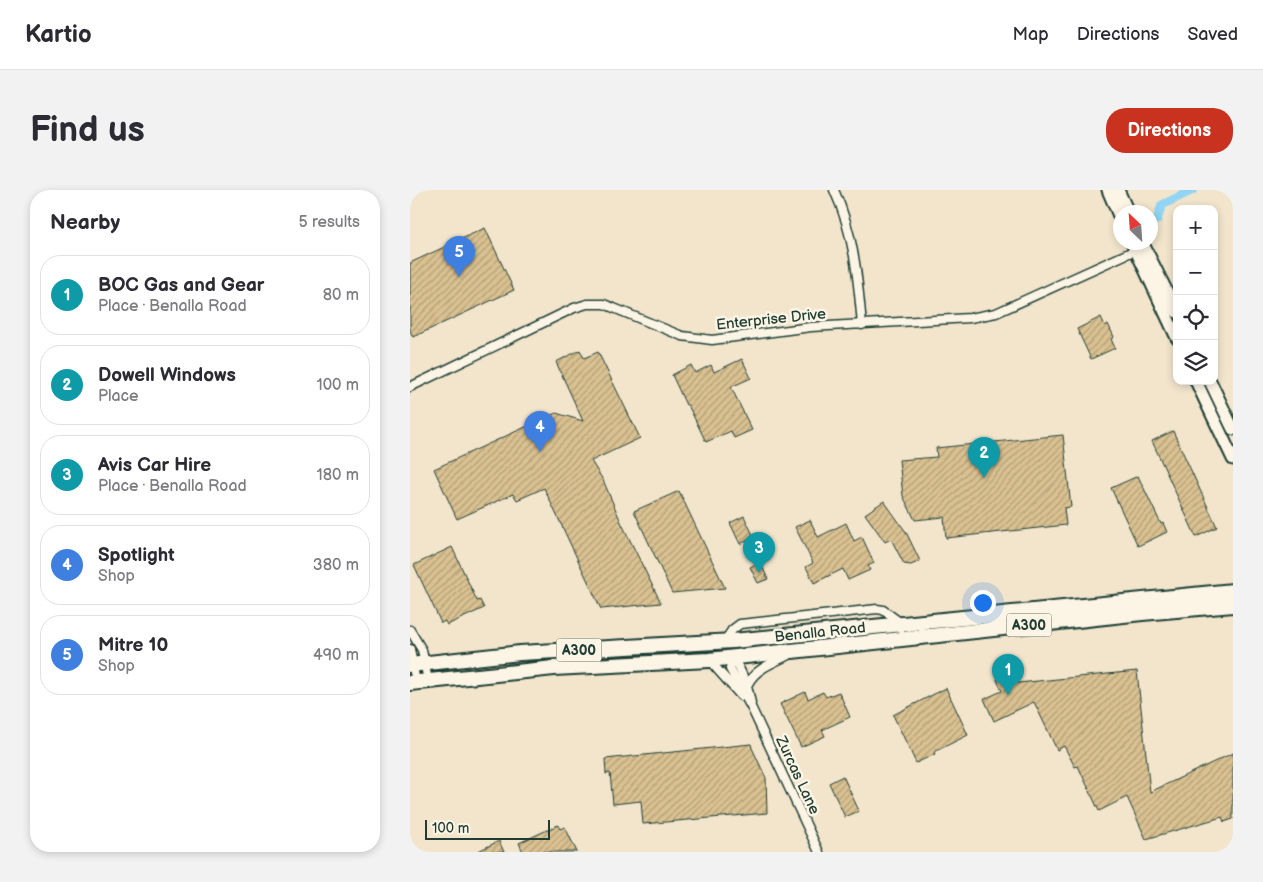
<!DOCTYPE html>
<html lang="en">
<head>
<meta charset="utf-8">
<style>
	:root { --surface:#fff; --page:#f2f2f3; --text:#2b2b33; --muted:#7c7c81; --line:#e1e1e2; --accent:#c8321e }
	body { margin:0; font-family:"Balsamiq Sans",sans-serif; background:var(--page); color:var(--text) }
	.controls { position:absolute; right:15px; top:15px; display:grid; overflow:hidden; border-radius:10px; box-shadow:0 2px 8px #0003 }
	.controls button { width:45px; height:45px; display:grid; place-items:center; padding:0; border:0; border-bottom:1px solid var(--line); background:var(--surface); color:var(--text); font:25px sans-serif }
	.compass { position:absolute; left:703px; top:15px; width:45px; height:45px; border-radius:50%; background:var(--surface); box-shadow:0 2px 8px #0003; rotate:335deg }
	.scale { position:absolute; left:15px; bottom:12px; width:125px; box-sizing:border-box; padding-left:5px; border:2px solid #1f3d34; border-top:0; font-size:14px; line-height:18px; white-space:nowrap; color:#1f3d34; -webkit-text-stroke:4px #fcf5e5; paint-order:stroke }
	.you { position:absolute; left:572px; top:412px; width:18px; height:18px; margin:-12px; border:4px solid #fff; border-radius:50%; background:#1a73e8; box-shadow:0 0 0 8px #1a73e833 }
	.badge { display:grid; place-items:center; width:32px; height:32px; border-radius:50%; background:var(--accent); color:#fff; font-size:16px; font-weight:700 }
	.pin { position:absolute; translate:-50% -41px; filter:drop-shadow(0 1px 2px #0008) }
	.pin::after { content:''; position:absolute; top:26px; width:18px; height:15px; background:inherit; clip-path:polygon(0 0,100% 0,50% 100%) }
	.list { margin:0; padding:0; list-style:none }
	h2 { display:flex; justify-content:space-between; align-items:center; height:65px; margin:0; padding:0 20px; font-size:21px }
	h2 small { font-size:16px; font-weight:400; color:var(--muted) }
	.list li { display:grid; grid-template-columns:32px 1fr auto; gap:15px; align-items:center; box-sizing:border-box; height:80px; margin:0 10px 10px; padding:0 10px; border:1px solid var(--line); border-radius:20px }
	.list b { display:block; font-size:19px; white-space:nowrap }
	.list p { margin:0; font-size:16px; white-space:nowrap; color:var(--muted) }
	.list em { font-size:16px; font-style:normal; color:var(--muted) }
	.icon { flex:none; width:28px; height:28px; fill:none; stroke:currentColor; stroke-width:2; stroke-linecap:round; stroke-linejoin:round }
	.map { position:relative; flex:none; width:823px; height:662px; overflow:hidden; border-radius:20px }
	header { display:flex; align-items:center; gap:30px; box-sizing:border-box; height:70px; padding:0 25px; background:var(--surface); border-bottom:1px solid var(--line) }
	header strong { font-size:24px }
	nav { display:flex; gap:28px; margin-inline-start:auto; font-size:18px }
	.intro { display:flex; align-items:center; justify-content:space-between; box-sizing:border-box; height:120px; padding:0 30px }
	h1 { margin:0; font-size:35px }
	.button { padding:12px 22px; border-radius:20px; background:var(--accent); color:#fff; font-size:18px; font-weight:700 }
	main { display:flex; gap:30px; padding:0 30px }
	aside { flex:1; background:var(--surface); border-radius:20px; box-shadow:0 2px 8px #0003 }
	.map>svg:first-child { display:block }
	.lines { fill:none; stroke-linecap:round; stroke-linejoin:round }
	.canal { stroke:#91d4f3; stroke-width:9 }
	.building { fill:url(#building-hatch); stroke:#1f3d34 }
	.minor-casing { stroke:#1f3d34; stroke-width:11 }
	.secondary-casing { stroke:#1f3d34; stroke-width:15 }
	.trunk-casing { stroke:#1f3d34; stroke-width:18 }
	.minor { stroke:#fcf5e5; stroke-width:8 }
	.secondary { stroke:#fcf5e5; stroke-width:11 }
	.trunk { stroke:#fcf5e5; stroke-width:14 }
	.labels { text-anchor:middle; stroke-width:5; stroke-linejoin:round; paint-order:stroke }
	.shield { fill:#fcf5e5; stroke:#617469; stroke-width:1 }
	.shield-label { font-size:14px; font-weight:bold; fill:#1f3d34 }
	.street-label { font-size:15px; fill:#1f3d34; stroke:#fcf5e5 }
</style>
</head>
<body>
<header>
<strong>Kartio</strong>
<nav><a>Map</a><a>Directions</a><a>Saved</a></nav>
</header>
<div class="intro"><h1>Find us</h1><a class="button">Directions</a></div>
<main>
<aside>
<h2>Nearby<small>5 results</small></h2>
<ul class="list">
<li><span class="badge" style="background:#0f9aa8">1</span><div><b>BOC Gas and Gear</b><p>Place · Benalla Road</p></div><em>80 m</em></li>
<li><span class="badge" style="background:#0f9aa8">2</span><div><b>Dowell Windows</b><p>Place</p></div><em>100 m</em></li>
<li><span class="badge" style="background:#0f9aa8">3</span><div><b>Avis Car Hire</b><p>Place · Benalla Road</p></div><em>180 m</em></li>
<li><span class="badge" style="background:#3f7fe0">4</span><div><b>Spotlight</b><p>Shop</p></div><em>380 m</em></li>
<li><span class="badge" style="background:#3f7fe0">5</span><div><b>Mitre 10</b><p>Shop</p></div><em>490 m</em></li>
</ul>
</aside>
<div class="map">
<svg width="823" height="662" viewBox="0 0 823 662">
	<defs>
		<pattern id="building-hatch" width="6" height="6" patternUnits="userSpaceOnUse" patternTransform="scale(1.25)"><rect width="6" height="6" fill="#dac191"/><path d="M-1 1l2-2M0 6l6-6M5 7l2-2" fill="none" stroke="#b09e77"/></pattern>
	</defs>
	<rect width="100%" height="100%" fill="#f2e5cc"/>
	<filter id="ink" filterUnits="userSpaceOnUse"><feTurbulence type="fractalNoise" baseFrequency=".02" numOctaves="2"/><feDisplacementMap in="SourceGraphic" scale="10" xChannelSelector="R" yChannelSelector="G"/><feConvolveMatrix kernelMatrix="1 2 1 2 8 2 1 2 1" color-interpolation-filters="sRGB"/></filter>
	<g filter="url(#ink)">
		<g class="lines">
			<path class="canal" d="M747,30L752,15L783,0"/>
		</g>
		<path class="building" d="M75,38L104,100L3,147L0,141V73Z
			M691,127L695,136L698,134L704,147L701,149L705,158L681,169L667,139Z
			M170,160L174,168L188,162L230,248L181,271L193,290L211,332L251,413L191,419L134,298L107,310L103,304L47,329L24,279L146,223L173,231L146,172Z
			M332,169L341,188L321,197L342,240L324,248L321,241L296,252L278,215H276L262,185L281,175L285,183L301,175L304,182Z
			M763,241L807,337L786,347L742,251Z
			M653,245L661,317L654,318L656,335L536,348L534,327L505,330L493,306L489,270L527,267L526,258Z
			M728,286L751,334L753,333L757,342L728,356L701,298Z
			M269,301L315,398L262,403L224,321Z
			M474,311L496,342L510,371L501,375L494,374L481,349L475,352L455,324Z
			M334,326L344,347L330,354L320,333Z
			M400,330L408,347L436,333L444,351L452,347L464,373L458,376L460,380L438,390L433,379L404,393L396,377L403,373L385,337Z
			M42,357L67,411L70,410L74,418L37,435L35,431L31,433L4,375Z
			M350,372L358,389L348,393L340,377Z
			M602,479L608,493L727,481L740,602L823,563V629L814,632L812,627L736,649L717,607L689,621L668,576L665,577L654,556L647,560L624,512L584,531L574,509L592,501L587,490L589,485Z
			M536,498L558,545L524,562L525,564L506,573L483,525Z
			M395,502L398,509L413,502L416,507L429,502L440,527L412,540L415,546L391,557L370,514Z
			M341,554L342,558L356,588L357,623L233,634L231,611L203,614L200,583L196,584L195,569Z
			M433,586L449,621L435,627L419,593Z
			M148,635L150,639L155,637L167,662H113L109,653Z
			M89,651L94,662H66Z"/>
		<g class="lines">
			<defs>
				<path id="minor" d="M424,0C444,43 448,89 452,135
					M0,197L164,118L177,114H194L272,146L302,150L401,137L560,128L586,123L730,58
					M0,440L12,460L18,491
					M314,452L322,440L330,434L467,419L473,420L491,433
					M0,459L6,493
					M322,467L320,479L342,519L409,662
					M322,467C333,482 338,495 341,513
					M299,470L331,506
					M338,494C345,479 364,472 379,465"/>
				<path id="secondary" d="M698,0L710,28
					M708,0L718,22
					M722,52L767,148
					M732,52L767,122
					M786,191L823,269
					M800,191L823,239"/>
				<path id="trunk" d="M0,475L110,463L323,451L823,401
					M0,493L144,478L299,470L732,423L823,415"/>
			</defs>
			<use href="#minor" class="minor-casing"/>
			<use href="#secondary" class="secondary-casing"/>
			<use href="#trunk" class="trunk-casing"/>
			<use href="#minor" class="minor"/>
			<use href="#secondary" class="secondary"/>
			<use href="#trunk" class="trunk"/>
		</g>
	</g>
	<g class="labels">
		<g class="shield">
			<rect x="596.5" y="423.5" width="45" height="23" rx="4"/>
			<rect x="146.5" y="448.5" width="45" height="23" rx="4"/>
		</g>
		<g class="shield-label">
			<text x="619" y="440">A300</text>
			<text x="169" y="465">A300</text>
		</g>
		<g class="street-label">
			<text transform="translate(361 129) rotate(-6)" y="5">Enterprise Drive</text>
			<text transform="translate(410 442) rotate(-6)" y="5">Benalla Road</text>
			<text transform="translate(388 585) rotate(65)" y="5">Zurcas Lane</text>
		</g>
	</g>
</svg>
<div class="controls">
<button>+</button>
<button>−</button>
<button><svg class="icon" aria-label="locate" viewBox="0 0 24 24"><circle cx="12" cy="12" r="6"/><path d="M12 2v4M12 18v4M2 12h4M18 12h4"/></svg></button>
<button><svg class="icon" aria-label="layers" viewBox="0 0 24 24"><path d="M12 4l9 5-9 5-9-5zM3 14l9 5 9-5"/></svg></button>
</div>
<svg class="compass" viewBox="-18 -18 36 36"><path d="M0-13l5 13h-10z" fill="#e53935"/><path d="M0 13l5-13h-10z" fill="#7c7c81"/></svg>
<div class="scale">100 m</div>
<div class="you"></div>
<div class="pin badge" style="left:598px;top:505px;background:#0f9aa8">1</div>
<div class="pin badge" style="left:574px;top:288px;background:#0f9aa8">2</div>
<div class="pin badge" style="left:349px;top:383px;background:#0f9aa8">3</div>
<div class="pin badge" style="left:130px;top:262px;background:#3f7fe0">4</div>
<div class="pin badge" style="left:49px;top:87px;background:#3f7fe0">5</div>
</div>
</main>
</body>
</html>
